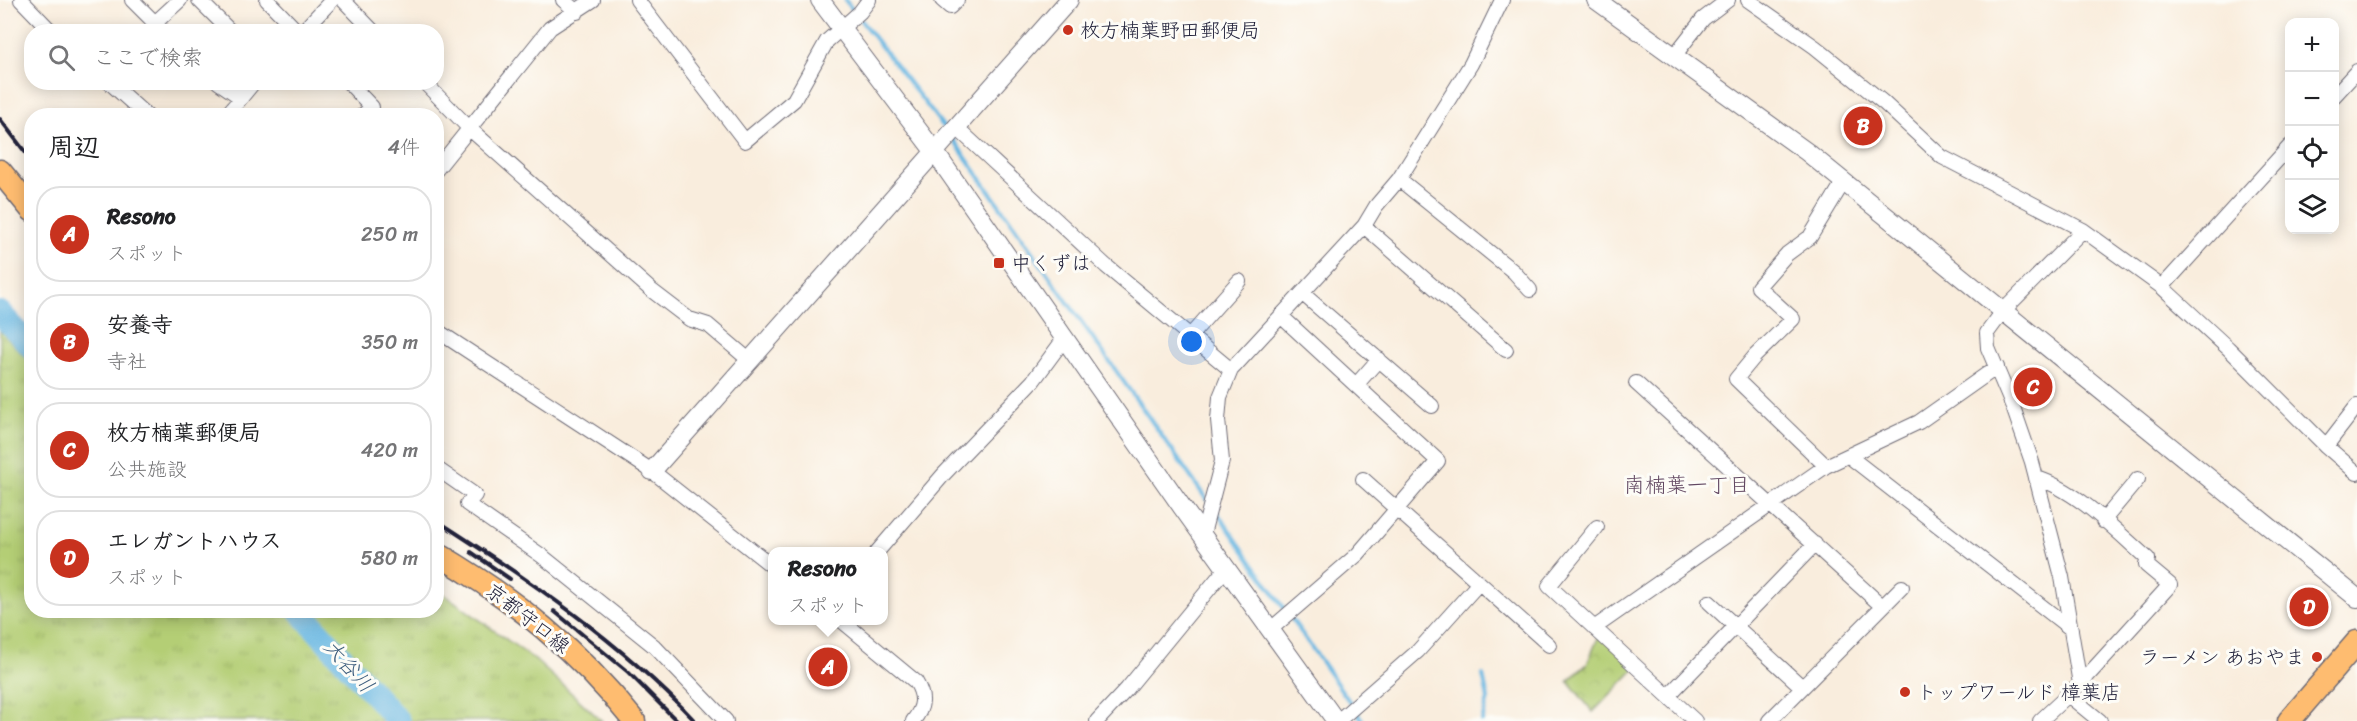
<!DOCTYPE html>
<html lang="ja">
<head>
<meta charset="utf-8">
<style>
	:root { --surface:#fff; --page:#f2f2f2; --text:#202124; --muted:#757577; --line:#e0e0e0; --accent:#c8321e }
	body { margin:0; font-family:Sriracha,"Klee One",sans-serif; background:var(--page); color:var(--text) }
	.controls { position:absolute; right:18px; top:18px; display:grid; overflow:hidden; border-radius:12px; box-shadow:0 3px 15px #0003 }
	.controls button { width:54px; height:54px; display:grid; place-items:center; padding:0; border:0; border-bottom:2px solid var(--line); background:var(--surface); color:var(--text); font:30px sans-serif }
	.you { position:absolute; left:1192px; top:342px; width:21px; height:21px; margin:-15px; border:4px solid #fff; border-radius:50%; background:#1a73e8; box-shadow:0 0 0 9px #1a73e833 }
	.badge { display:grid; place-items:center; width:39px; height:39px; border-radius:50%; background:var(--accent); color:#fff; font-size:20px; font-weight:700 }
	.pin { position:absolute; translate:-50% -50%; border:3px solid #fff; box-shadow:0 2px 6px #0006 }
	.popup { position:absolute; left:768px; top:547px; width:120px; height:78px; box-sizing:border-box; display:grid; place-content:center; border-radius:12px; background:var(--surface); filter:drop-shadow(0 2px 4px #0005); font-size:20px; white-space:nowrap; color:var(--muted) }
	.popup b { font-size:22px; color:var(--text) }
	.popup::after { content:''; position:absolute; left:50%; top:100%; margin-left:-12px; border:12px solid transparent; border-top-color:var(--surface) }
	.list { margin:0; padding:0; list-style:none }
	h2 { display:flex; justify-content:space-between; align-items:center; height:78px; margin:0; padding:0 24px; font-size:26px }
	h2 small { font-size:20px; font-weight:400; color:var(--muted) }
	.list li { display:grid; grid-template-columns:39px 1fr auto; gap:18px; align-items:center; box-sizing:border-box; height:96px; margin:0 12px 12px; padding:0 12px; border:2px solid var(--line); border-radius:24px }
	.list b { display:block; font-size:22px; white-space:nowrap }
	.list p { margin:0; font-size:20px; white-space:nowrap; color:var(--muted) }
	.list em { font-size:20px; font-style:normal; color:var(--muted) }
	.icon { flex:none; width:33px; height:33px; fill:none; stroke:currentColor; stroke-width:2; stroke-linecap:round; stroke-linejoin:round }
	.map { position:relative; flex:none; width:2357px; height:721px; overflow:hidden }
	.search { position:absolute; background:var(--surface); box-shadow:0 3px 15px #0003; left:24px; top:24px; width:420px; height:66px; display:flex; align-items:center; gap:15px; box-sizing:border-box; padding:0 21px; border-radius:24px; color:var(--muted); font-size:22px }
	.panel { position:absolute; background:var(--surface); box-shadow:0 3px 15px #0003; left:24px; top:108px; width:420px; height:510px; border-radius:24px }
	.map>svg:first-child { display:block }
	.grass { fill:url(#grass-tufts); stroke:#6b7858; stroke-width:1.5 }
	.park { fill:url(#park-crowns); stroke:#6b7858; stroke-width:1.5 }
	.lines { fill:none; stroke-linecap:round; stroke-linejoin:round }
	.stream { stroke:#66b6e1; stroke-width:4 }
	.river { stroke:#66b6e1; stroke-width:24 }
	.minor-casing { stroke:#6d6974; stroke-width:16 }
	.tertiary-casing { stroke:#6d6974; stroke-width:20 }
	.primary-casing { stroke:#6d6974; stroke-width:25 }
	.minor { stroke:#fff; stroke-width:14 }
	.tertiary { stroke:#fff; stroke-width:18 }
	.primary { stroke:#febc70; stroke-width:22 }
	.rail { stroke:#22223b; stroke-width:4 }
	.poi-dot { fill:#c8321e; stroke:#fdfcf7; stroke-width:2 }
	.labels { text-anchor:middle; stroke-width:6; stroke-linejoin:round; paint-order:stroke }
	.poi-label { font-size:20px; fill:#22223b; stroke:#fdfcf7; text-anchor:start }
	.street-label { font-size:20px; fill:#22223b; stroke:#fdfcf7 }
	.neighbourhood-label { font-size:21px; fill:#624862; stroke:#fdfcf7 }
	.water-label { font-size:21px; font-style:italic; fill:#3d5d7d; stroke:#fdfcf7 }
</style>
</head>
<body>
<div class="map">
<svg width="2357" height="721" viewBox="0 0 2357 721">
	<defs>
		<pattern id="grass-tufts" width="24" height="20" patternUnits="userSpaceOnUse" patternTransform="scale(1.5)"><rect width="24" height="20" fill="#b4ce74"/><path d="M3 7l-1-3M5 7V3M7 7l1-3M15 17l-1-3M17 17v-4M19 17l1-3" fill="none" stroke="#9ab165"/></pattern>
		<pattern id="park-crowns" width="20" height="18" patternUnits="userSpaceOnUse" patternTransform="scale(1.5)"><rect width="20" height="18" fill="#b4ce74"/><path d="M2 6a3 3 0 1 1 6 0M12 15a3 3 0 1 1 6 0" fill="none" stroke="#9ab165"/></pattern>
	</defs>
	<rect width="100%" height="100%" fill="#fdfcf7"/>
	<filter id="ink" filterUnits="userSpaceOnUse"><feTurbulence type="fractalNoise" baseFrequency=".0167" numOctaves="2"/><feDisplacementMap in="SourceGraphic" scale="12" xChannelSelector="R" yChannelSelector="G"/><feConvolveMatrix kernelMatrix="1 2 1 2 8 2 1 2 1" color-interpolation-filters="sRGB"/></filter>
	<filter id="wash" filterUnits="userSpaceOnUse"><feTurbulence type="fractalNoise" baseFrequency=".008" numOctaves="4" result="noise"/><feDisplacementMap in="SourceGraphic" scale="24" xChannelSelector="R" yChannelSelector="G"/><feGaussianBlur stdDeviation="1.35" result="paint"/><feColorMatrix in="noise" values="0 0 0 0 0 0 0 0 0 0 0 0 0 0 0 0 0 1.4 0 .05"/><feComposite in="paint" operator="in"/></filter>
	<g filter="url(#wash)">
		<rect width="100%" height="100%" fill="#f9eddd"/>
		<path class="grass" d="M0,330L31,363L32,610H436L437,589L535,660L602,721H0Z"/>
		<path class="park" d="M1600,633L1637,667L1593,712L1568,681L1587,664Z"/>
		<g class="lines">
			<path class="stream" d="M845,0L946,130
				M952,138L1207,500
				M1214,508L1363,721
				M1482,721L1488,699L1483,675"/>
			<path class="river" d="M0,313L32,347
				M299,610L398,721"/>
		</g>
	</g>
	<g filter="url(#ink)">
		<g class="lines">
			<defs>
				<path id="minor" d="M21,0L52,32
					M132,0L164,32
					M199,0L231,32
					M267,0L298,32
					M343,0L374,32
					M563,0L577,12
					M637,0L745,141L794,100L827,41L860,12L869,0
					M942,0L950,7L957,0
					M1748,0L1815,47L1884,103L1942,157L2083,230L2162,287L2228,348L2326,446L2357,473
					M155,23L180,0
					M302,32L332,0
					M1674,56L1703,19L1728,0
					M109,82L147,116
					M218,82L240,97
					M348,82L372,107L362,116
					M424,82L470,129L651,290L689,319L708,325L749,360
					M2334,96L2357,71
					M226,116L254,82
					M956,127L1106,266L1231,370
					M436,170L550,28L593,0
					M1399,179L1514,272L1530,290
					M1364,226L1506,350
					M2162,287L2290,146
					M1303,294L1432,406
					M436,330L652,471L772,566
					M1190,336L1239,281
					M1636,383L1882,606
					M1356,385L1379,359
					M2326,446L2357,406
					M1850,457L2071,629
					M1826,466L1736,379L1755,356L1793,319L1758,287L1787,254L1810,237L1844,181
					M436,468L475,495L467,504L542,556L654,646L726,721
					M2036,478C2076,489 2116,531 2148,559L2146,565L2170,585L2080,684
					M1363,479L1549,645
					M2103,521L2138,479
					M1597,527L1549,586L1695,721
					M1203,534L1222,461L1218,420L1220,397L1231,370L1364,226L1376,206L1399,179L1471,64L1502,0
					M877,552L944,474L1033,381L1064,339
					M1709,602L1802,687
					M841,620L916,682C925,697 924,707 913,721
					M1594,628L1826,466L1919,422L1997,367
					M1271,629L1358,554L1438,461L1282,317
					M2067,694L2100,721
					M1668,696L1815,544
					M1097,721L1127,689L1227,567
					M1338,721L1418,651L1479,583
					M1769,721L1902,587
					M2040,721L2080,684L2062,577L2032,462L2013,407L1988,348L1987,333L2004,310L2083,230"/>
				<path id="tertiary" d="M820,0L934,151L1182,507L1336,721
					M1596,0L1807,152L2357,598
					M652,471L1069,0"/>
				<path id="primary" d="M0,171L32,210
					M436,553C514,599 578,650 634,721
					M2289,721L2357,642"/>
			</defs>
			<use href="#minor" class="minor-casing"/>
			<use href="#tertiary" class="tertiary-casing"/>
			<use href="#primary" class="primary-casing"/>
			<use href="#minor" class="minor"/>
			<use href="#tertiary" class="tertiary"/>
			<use href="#primary" class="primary"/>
			<path class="rail" d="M0,119L32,161
				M436,520C528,579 620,641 695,721
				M471,552L510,579
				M554,611L628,672L677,721"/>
		</g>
	</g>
	<g class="poi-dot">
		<circle cx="1068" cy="30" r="6"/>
		<rect x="993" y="257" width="12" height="12" rx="3"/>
		<circle cx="2317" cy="657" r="6"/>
		<circle cx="1905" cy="692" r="6"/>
	</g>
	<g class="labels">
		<g class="poi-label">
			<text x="1080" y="37">枚方楠葉野田郵便局</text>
			<text x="1011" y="270">中くずは</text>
			<text x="2305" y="664" text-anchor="end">ラーメン あおやま</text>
			<text x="1917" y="699">トップワールド 樟葉店</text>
		</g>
		<g class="street-label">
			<text transform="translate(528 618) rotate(38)" y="7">京都守口線</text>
		</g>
		<g class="neighbourhood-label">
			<text x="1687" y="492">南楠葉一丁目</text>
		</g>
		<g class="water-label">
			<text transform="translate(349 666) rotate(48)" y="7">大谷川</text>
		</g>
	</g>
</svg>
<div class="controls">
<button>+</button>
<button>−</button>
<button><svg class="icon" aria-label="locate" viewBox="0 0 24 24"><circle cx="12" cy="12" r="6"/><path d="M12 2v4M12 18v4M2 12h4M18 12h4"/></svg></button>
<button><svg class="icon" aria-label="layers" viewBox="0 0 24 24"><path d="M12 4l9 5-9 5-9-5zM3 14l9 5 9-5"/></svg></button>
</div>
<div class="you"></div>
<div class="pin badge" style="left:828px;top:667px">A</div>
<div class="popup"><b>Resono</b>スポット</div>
<div class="pin badge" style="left:1863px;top:126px">B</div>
<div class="pin badge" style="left:2033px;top:387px">C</div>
<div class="pin badge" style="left:2309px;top:607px">D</div>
<div class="search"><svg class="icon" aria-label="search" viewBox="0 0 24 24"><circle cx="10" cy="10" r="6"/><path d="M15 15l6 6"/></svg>ここで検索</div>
<section class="panel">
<h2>周辺<small>4件</small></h2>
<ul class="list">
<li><span class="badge">A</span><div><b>Resono</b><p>スポット</p></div><em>250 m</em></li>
<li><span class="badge">B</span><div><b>安養寺</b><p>寺社</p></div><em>350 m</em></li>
<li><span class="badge">C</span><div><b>枚方楠葉郵便局</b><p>公共施設</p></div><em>420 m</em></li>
<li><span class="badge">D</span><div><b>エレガントハウス</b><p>スポット</p></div><em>580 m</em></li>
</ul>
</section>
</div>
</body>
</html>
